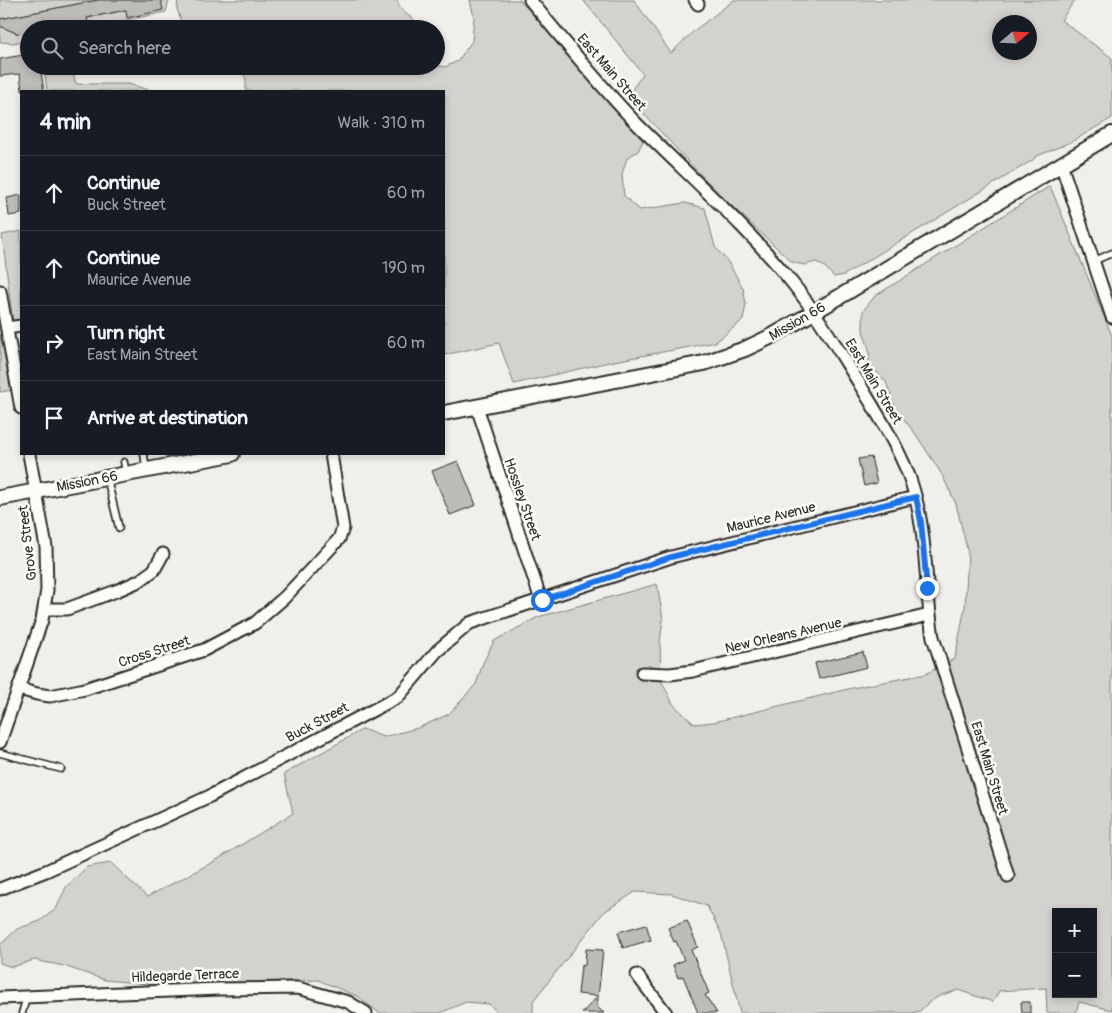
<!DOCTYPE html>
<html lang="en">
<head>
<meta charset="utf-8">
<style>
	:root { --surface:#171b24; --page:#242831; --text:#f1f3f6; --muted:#9ea1a6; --line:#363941 }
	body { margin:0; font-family:Pangolin,sans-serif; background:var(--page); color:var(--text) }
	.controls { position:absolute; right:15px; bottom:15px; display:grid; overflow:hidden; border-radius:0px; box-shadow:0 2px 8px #0003 }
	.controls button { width:45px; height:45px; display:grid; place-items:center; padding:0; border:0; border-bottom:1px solid var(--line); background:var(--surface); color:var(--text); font:25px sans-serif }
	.compass { position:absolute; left:992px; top:15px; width:45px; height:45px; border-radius:50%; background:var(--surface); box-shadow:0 2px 8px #0003; rotate:71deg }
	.stop { position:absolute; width:15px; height:15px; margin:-11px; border:4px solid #1a73e8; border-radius:50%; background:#fff }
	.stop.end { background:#1a73e8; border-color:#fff; box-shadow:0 1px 5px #0008 }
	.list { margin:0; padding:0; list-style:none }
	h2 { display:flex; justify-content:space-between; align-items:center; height:65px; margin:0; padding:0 20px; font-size:21px }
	h2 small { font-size:16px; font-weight:400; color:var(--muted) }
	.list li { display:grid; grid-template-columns:32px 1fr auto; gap:15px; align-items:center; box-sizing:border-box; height:75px; padding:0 20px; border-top:1px solid var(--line) }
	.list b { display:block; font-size:19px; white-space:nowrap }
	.list p { margin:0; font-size:16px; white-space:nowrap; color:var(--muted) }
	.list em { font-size:16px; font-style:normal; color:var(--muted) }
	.icon { flex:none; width:28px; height:28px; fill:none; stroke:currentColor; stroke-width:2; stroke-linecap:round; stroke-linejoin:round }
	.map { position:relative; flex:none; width:1112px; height:1013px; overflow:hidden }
	.search { position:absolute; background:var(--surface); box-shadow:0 2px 8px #0003; left:20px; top:20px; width:425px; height:55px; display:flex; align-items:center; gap:12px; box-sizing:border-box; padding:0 18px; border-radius:28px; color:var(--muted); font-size:19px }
	.panel { position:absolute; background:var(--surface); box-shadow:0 2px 8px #0003; left:20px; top:90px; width:425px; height:365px; border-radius:0px }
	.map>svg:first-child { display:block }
	.green { fill:#d3d2cf; stroke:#7f7e7d; fill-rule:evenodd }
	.building { fill:#bdbcb8; stroke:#2b2b2b }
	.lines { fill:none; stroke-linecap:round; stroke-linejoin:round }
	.service-casing { stroke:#2b2b2b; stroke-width:9 }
	.minor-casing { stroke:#2b2b2b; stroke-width:15 }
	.tertiary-casing { stroke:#2b2b2b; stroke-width:18 }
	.service { stroke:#fdfcf7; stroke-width:5.5 }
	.minor { stroke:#fdfcf7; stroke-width:11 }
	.tertiary { stroke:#fdfcf7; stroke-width:14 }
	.route { stroke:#1a73e8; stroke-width:6 }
	.labels { text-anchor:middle; stroke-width:5; stroke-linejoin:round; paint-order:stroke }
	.street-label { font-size:14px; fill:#2b2b2b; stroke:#fdfcf7 }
</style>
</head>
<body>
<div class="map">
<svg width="1112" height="1013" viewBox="0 0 1112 1013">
	<rect width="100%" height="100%" fill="#f0efeb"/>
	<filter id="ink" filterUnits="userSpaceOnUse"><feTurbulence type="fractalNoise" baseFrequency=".02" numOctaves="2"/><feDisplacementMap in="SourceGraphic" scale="10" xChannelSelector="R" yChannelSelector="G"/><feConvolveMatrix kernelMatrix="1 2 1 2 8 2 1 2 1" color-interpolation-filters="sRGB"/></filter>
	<g filter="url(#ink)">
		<path class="green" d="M0,0H98L0,19Z
			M119,0H169L166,12L83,29H32L74,21L75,24L88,22L87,18L117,12L116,3Z
			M178,0H397C399,14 416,17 421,29H186L183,27L177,9Z
			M470,0H520L643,141L638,151L627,158L622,174L624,196L640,210L685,203L705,208L715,247L728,262L743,288L746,304L743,320L716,342L609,362L514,384L499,343L444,355V91H246V79L239,66L436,65L445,67L458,61L472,41L474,17Z
			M583,0H634L671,53L695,30L734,0H1075L1061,20L1112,58V118L1073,141L1035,157L1033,160L844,275L834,277L825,267L816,262L804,265L792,262L719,194L627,96L643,74ZM1000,22H1030V52H1000Z
			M0,26L16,33H29V40L13,43L0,42Z
			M44,66H71L76,84H129L145,89L159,91H47Z
			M1050,186L1112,336V1010L1079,1002L1076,1013H1047L1046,988L999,991L993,1002L958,990L939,996L927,1004L920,1011L911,1013H740L721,933L707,906L672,894L635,892L604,912L533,1001V1013H498L489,1004L466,1002L440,1013H379L359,997L318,980L158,985L105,980L64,966L34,960L12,967L0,963V945L17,929L40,921L56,909L66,887L87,867L111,863L147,897L215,861L293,813L284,774L363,729L383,737L418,728L449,714L476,684L483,663L494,641L538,617L657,584L663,619L660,642L661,680L673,704L694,724L714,722L852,688L926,674L955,658L965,607L968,553L956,504L941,473L915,433L896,410L886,382L869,363V349L863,331V311L875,296ZM1056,912H1093V994H1056Z
			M21,231V320L13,322L2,235Z
			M0,319L14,390L0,392Z"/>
		<path class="building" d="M98,0H161L163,10L127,18L126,10L87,18L88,22L74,24V21L29,29V33L25,34L16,33L0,26V19Z
			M29,54V66H40L44,91H22L20,74L0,76V59Z
			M21,195V214L9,216L7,198Z
			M871,457L877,483L864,486L858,459Z
			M458,461L476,505L450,515L432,471Z
			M863,652L867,667L819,679L815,663Z
			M687,921L698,947L691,950L709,993L705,995L717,1013H698L683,976L678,978L673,965L684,960L676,941L674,942L668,928Z
			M646,924L651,940L623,948L618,932Z
			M586,949L603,950L597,1007L604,1013H582L598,996L578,994L581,966L585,965Z
			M1021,1002H1030V1013H1022Z"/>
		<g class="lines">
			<defs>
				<path id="service" d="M1094,261L1112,253
					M144,454L146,469
					M124,462L126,474
					M107,478L119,528
					M0,753L61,769
					M22,1013L27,996"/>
				<path id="minor" d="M530,0C565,42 599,85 637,124C691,178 750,229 797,289C820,318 839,351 859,383C877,413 896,443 909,476C928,528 924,583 933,637L1008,876
					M695,0L698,4
					M1061,164L1112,317
					M0,291L21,408
					M7,328L21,326
					M477,407L541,600
					M45,609H67L116,591L139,581L154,570L163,554
					M642,673L670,674L693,671L929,615
					M19,689L37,694L50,696L85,689L204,650L255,623L285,597L339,539L343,528L331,454
					M0,742L42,620L47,590L46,547L29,454
					M0,889L46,871L210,796L398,697L437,651L470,623L671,557L915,497
					M637,975L666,1013
					M0,998L219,989L298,988L348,1002L366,1013"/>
				<path id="tertiary" d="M444,413L704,363L745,349L772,336L814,312L1112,134
					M0,498L232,454"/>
			</defs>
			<use href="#service" class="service-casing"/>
			<use href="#minor" class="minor-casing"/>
			<use href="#tertiary" class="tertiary-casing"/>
			<use href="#service" class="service"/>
			<use href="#minor" class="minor"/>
			<use href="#tertiary" class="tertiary"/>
		</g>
	</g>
	<g class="lines" filter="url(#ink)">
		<path class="route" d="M542,600L671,557L916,497L921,522L927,588"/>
	</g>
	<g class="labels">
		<g class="street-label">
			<text transform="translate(612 72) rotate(49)" y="5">East Main Street</text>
			<text transform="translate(797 321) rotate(-30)" y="5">Mission 66</text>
			<text transform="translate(874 381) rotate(59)" y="5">East Main Street</text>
			<text transform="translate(87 481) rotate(-11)" y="5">Mission 66</text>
			<text transform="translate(523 499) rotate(71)" y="5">Hossley Street</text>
			<text transform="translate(771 517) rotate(-14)" y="5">Maurice Avenue</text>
			<text transform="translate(27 543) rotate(-97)" y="5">Grove Street</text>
			<text transform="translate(783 635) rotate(-13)" y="5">New Orleans Avenue</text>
			<text transform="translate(154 651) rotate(-18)" y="5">Cross Street</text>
			<text transform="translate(317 722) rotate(-28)" y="5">Buck Street</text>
			<text transform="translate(990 768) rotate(73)" y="5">East Main Street</text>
			<text transform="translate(185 975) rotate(-2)" y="5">Hildegarde Terrace</text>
		</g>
	</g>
</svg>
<div class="controls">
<button>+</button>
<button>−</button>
</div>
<svg class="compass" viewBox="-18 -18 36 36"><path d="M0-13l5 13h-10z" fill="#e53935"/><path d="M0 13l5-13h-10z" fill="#9ea1a6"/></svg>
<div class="stop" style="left:542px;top:600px"></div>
<div class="stop end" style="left:927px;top:588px"></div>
<div class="search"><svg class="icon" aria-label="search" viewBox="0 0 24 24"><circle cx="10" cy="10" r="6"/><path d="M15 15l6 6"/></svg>Search here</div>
<section class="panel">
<h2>4 min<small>Walk · 310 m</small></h2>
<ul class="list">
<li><svg class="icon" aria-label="ahead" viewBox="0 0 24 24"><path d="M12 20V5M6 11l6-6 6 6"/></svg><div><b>Continue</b><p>Buck Street</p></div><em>60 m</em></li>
<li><svg class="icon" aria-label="ahead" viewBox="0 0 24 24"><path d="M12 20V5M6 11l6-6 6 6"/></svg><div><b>Continue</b><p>Maurice Avenue</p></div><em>190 m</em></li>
<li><svg class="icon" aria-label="right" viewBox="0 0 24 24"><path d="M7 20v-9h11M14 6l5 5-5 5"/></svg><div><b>Turn right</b><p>East Main Street</p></div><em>60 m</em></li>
<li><svg class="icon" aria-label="arrive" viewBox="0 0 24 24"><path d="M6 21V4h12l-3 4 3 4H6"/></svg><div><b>Arrive at destination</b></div></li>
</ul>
</section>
</div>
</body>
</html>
